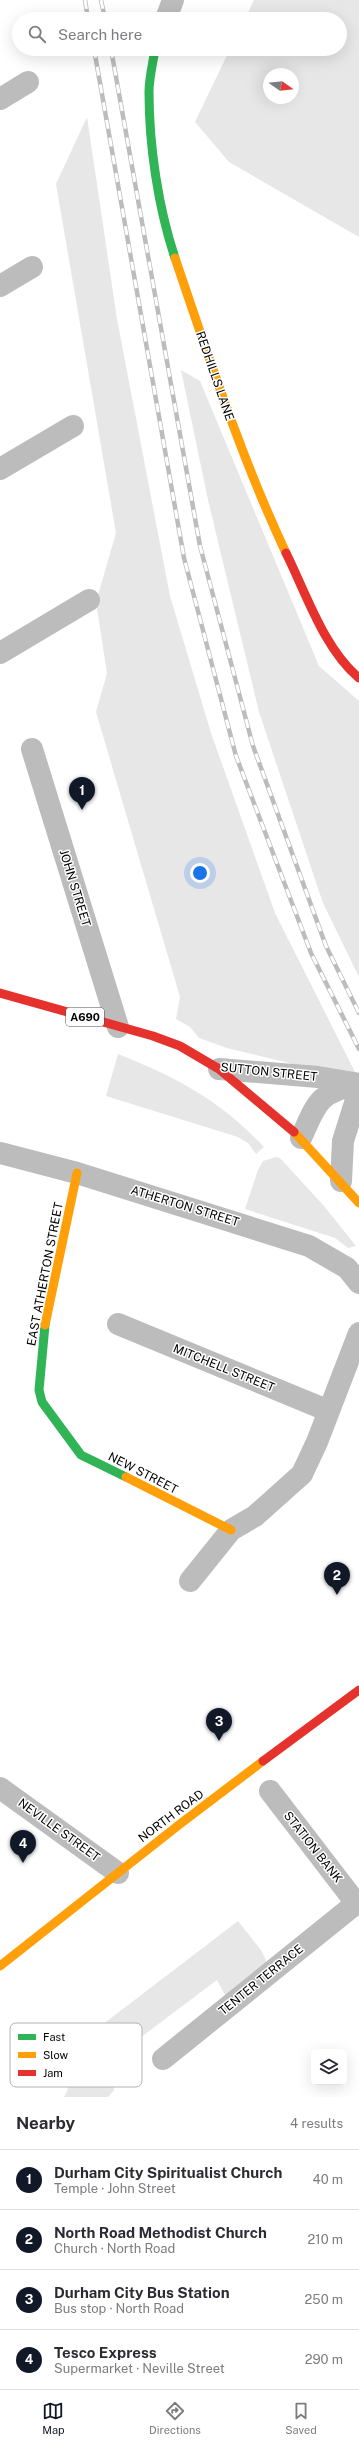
<!DOCTYPE html>
<html lang="en">
<head>
<meta charset="utf-8">
<style>
	:root { --surface:#fff; --page:#f7f7f7; --text:#2b2b33; --muted:#7c7c81; --line:#e1e1e2; --accent:#111827 }
	body { margin:0; font-family:"Public Sans",sans-serif; background:var(--page); color:var(--text) }
	.controls { position:absolute; right:12px; bottom:12px; display:grid; overflow:hidden; border-radius:6px; box-shadow:0 4px 16px #0002 }
	.controls button { width:36px; height:36px; display:grid; place-items:center; padding:0; border:0; border-bottom:1px solid var(--line); background:var(--surface); color:var(--text); font:20px sans-serif }
	.compass { position:absolute; left:263px; top:68px; width:36px; height:36px; border-radius:50%; background:var(--surface); box-shadow:0 4px 16px #0002; rotate:104deg }
	.you { position:absolute; left:200px; top:873px; width:14px; height:14px; margin:-10px; border:3px solid #fff; border-radius:50%; background:#1a73e8; box-shadow:0 0 0 6px #1a73e833 }
	.badge { display:grid; place-items:center; width:26px; height:26px; border-radius:50%; background:var(--accent); color:#fff; font-size:13px; font-weight:700 }
	.pin { position:absolute; translate:-50% -33px; filter:drop-shadow(0 1px 2px #0008) }
	.pin::after { content:''; position:absolute; top:21px; width:14px; height:12px; background:inherit; clip-path:polygon(0 0,100% 0,50% 100%) }
	.list { margin:0; padding:0; list-style:none }
	h2 { display:flex; justify-content:space-between; align-items:center; height:52px; margin:0; padding:0 16px; font-size:17px }
	h2 small { font-size:13px; font-weight:400; color:var(--muted) }
	.list li { display:grid; grid-template-columns:26px 1fr auto; gap:12px; align-items:center; box-sizing:border-box; height:60px; padding:0 16px; border-top:1px solid var(--line) }
	.list b { display:block; font-size:15px; white-space:nowrap }
	.list p { margin:0; font-size:13px; white-space:nowrap; color:var(--muted) }
	.list em { font-size:13px; font-style:normal; color:var(--muted) }
	.icon { flex:none; width:22px; height:22px; fill:none; stroke:currentColor; stroke-width:2; stroke-linecap:round; stroke-linejoin:round }
	.map { position:relative; flex:none; width:359px; height:2097px; overflow:hidden }
	.search { position:absolute; background:var(--surface); box-shadow:0 4px 16px #0002; left:12px; right:12px; top:12px; height:44px; display:flex; align-items:center; gap:10px; box-sizing:border-box; padding:0 14px; border-radius:22px; color:var(--muted); font-size:15px }
	.sheet { height:292px; background:var(--surface) }
	nav { display:flex; justify-content:space-around; align-items:center; box-sizing:border-box; height:56px; border-top:1px solid var(--line); background:var(--surface); font-size:11px; color:var(--muted) }
	nav a { display:grid; justify-items:center; gap:2px }
	nav .on { color:var(--accent) }
	.map>svg:first-child { display:block }
	.green { fill:#e7e7e7; fill-rule:evenodd }
	.lines { fill:none; stroke-linecap:round; stroke-linejoin:round }
	.street { stroke:#bcbcbc; stroke-width:22 }
	.fast { stroke:#30b455; stroke-width:9 }
	.slow { stroke:#ff9f0a; stroke-width:9 }
	.jam { stroke:#e5322d; stroke-width:9 }
	.rail-casing { stroke:#bcbcbc; stroke-width:4.5 }
	.rail { stroke:#fff; stroke-width:3; stroke-dasharray:9; stroke-linecap:butt }
	.labels { text-anchor:middle; stroke-width:3; stroke-linejoin:round; paint-order:stroke }
	.shield { fill:#fff; stroke:#4c4c4c; stroke-width:1 }
	.shield-label { font-size:11px; font-weight:bold; fill:#000 }
	.street-label { font-size:12px; fill:#000; stroke:#fff }
	.key { fill:#fff; stroke:#b2b2b2; stroke-width:1 }
	.key-label { font-size:11px; fill:#000 }
</style>
</head>
<body>
<div class="map">
<svg width="359" height="2097" viewBox="0 0 359 2097">
	<rect width="100%" height="100%" fill="#fff"/>
	<path class="green" d="M254,0H359V237L229,162L195,122L230,49H340V19H245ZM269,74H293V98H269Z
		M87,117L117,319L170,596L211,733L275,913L356,1074L317,1070L227,1048L199,1038L190,1027L176,1019L180,997L96,712L107,673L96,602L116,533L56,184Z
		M181,370L200,381L319,666L359,701V977L323,903L259,712L208,500Z
		M118,1054C176,1077 220,1100 264,1147L256,1154L248,1143L238,1137L106,1096Z
		M276,1157L280,1158L324,1206L356,1246L348,1248L335,1238L245,1209L258,1170L263,1161Z
		M238,1921L261,1950L272,1972L225,1995L217,1980L108,2062L117,2073L113,2081L114,2090L108,2097H64L68,2089L59,2071L64,2054Z"/>
	<g class="lines">
		<path class="street" d="M166,19L173,0
			M0,99L28,82
			M0,286L32,267
			M0,469L73,426
			M0,653L89,600
			M32,749L118,1027
			M219,1069L318,1077L359,1084
			M301,1138C316,1105 318,1092 356,1085
			M0,1153L77,1173L309,1246L347,1268L359,1283
			M341,1181L343,1141L359,1090
			M118,1324L329,1411
			M190,1581L231,1530L255,1516L302,1474L317,1442L359,1333
			M0,1788L118,1873
			M270,1791L356,1903
			M163,2059L359,1901"/>
		<path class="fast" d="M155,49C153,63 149,78 149,92C149,145 158,207 175,258
			M45,1325L39,1390L42,1402L81,1455L126,1477"/>
		<path class="slow" d="M175,258C209,358 241,457 286,553
			M294,1132L359,1203
			M45,1325L77,1173
			M126,1477L231,1530
			M0,1966L180,1824L263,1761"/>
		<path class="jam" d="M286,553C306,593 324,649 359,678
			M0,993L153,1036L180,1046L219,1069L294,1132
			M263,1761L359,1690"/>
		<defs>
			<path id="rail" d="M85,0L88,19
				M101,0L105,19
				M94,49L184,558L236,756L311,953L359,1049
				M111,49L200,546L253,746L326,946L359,1013"/>
		</defs>
		<use href="#rail" class="rail-casing"/>
		<use href="#rail" class="rail"/>
	</g>
	<g class="labels">
		<rect class="shield" x="66" y="1008" width="38" height="18" rx="3"/>
		<g class="shield-label">
			<text x="85" y="1021">A690</text>
		</g>
		<g class="street-label">
			<text transform="translate(215 376) rotate(71)" y="4">REDHILLS LANE</text>
			<text transform="translate(75 888) rotate(73)" y="4">JOHN STREET</text>
			<text transform="translate(269 1072) rotate(6)" y="4">SUTTON STREET</text>
			<text transform="translate(185 1206) rotate(17)" y="4">ATHERTON STREET</text>
			<text transform="translate(45 1274) rotate(-79)" y="4">EAST ATHERTON STREET</text>
			<text transform="translate(224 1368) rotate(22)" y="4">MITCHELL STREET</text>
			<text transform="translate(143 1473) rotate(27)" y="4">NEW STREET</text>
			<text transform="translate(171 1816) rotate(-37)" y="4">NORTH ROAD</text>
			<text transform="translate(59 1830) rotate(36)" y="4">NEVILLE STREET</text>
			<text transform="translate(313 1847) rotate(52)" y="4">STATION BANK</text>
			<text transform="translate(261 1980) rotate(-39)" y="4">TENTER TERRACE</text>
		</g>
	</g>
	<rect x="10" y="2023" width="132" height="64" rx="6" class="key"/>
	<rect x="18" y="2034" width="18" height="6" fill="#30b455"/>
	<rect x="18" y="2052" width="18" height="6" fill="#ff9f0a"/>
	<rect x="18" y="2070" width="18" height="6" fill="#e5322d"/>
	<g class="key-label">
		<text x="43" y="2041">Fast</text>
		<text x="43" y="2059">Slow</text>
		<text x="43" y="2077">Jam</text>
	</g>
</svg>
<div class="controls">
<button><svg class="icon" aria-label="layers" viewBox="0 0 24 24"><path d="M12 4l9 5-9 5-9-5zM3 14l9 5 9-5"/></svg></button>
</div>
<svg class="compass" viewBox="-18 -18 36 36"><path d="M0-13l5 13h-10z" fill="#e53935"/><path d="M0 13l5-13h-10z" fill="#7c7c81"/></svg>
<div class="you"></div>
<div class="pin badge" style="left:82px;top:810px">1</div>
<div class="pin badge" style="left:337px;top:1595px">2</div>
<div class="pin badge" style="left:219px;top:1741px">3</div>
<div class="pin badge" style="left:23px;top:1863px">4</div>
<div class="search"><svg class="icon" aria-label="search" viewBox="0 0 24 24"><circle cx="10" cy="10" r="6"/><path d="M15 15l6 6"/></svg>Search here</div>
</div>
<section class="sheet">
<h2>Nearby<small>4 results</small></h2>
<ul class="list">
<li><span class="badge">1</span><div><b>Durham City Spiritualist Church</b><p>Temple · John Street</p></div><em>40 m</em></li>
<li><span class="badge">2</span><div><b>North Road Methodist Church</b><p>Church · North Road</p></div><em>210 m</em></li>
<li><span class="badge">3</span><div><b>Durham City Bus Station</b><p>Bus stop · North Road</p></div><em>250 m</em></li>
<li><span class="badge">4</span><div><b>Tesco Express</b><p>Supermarket · Neville Street</p></div><em>290 m</em></li>
</ul>
</section>
<nav>
<a class="on"><svg class="icon" aria-label="map" viewBox="0 0 24 24"><path d="M3 6l6-2 6 2 6-2v14l-6 2-6-2-6 2zM9 4v14M15 6v14"/></svg>Map</a>
<a><svg class="icon" aria-label="directions" viewBox="0 0 24 24"><path d="M12 3l9 9-9 9-9-9zM9 14v-3h6M13 9l2 2-2 2"/></svg>Directions</a>
<a><svg class="icon" aria-label="saved" viewBox="0 0 24 24"><path d="M7 4h10v16l-5-4-5 4z"/></svg>Saved</a>
</nav>
</body>
</html>
